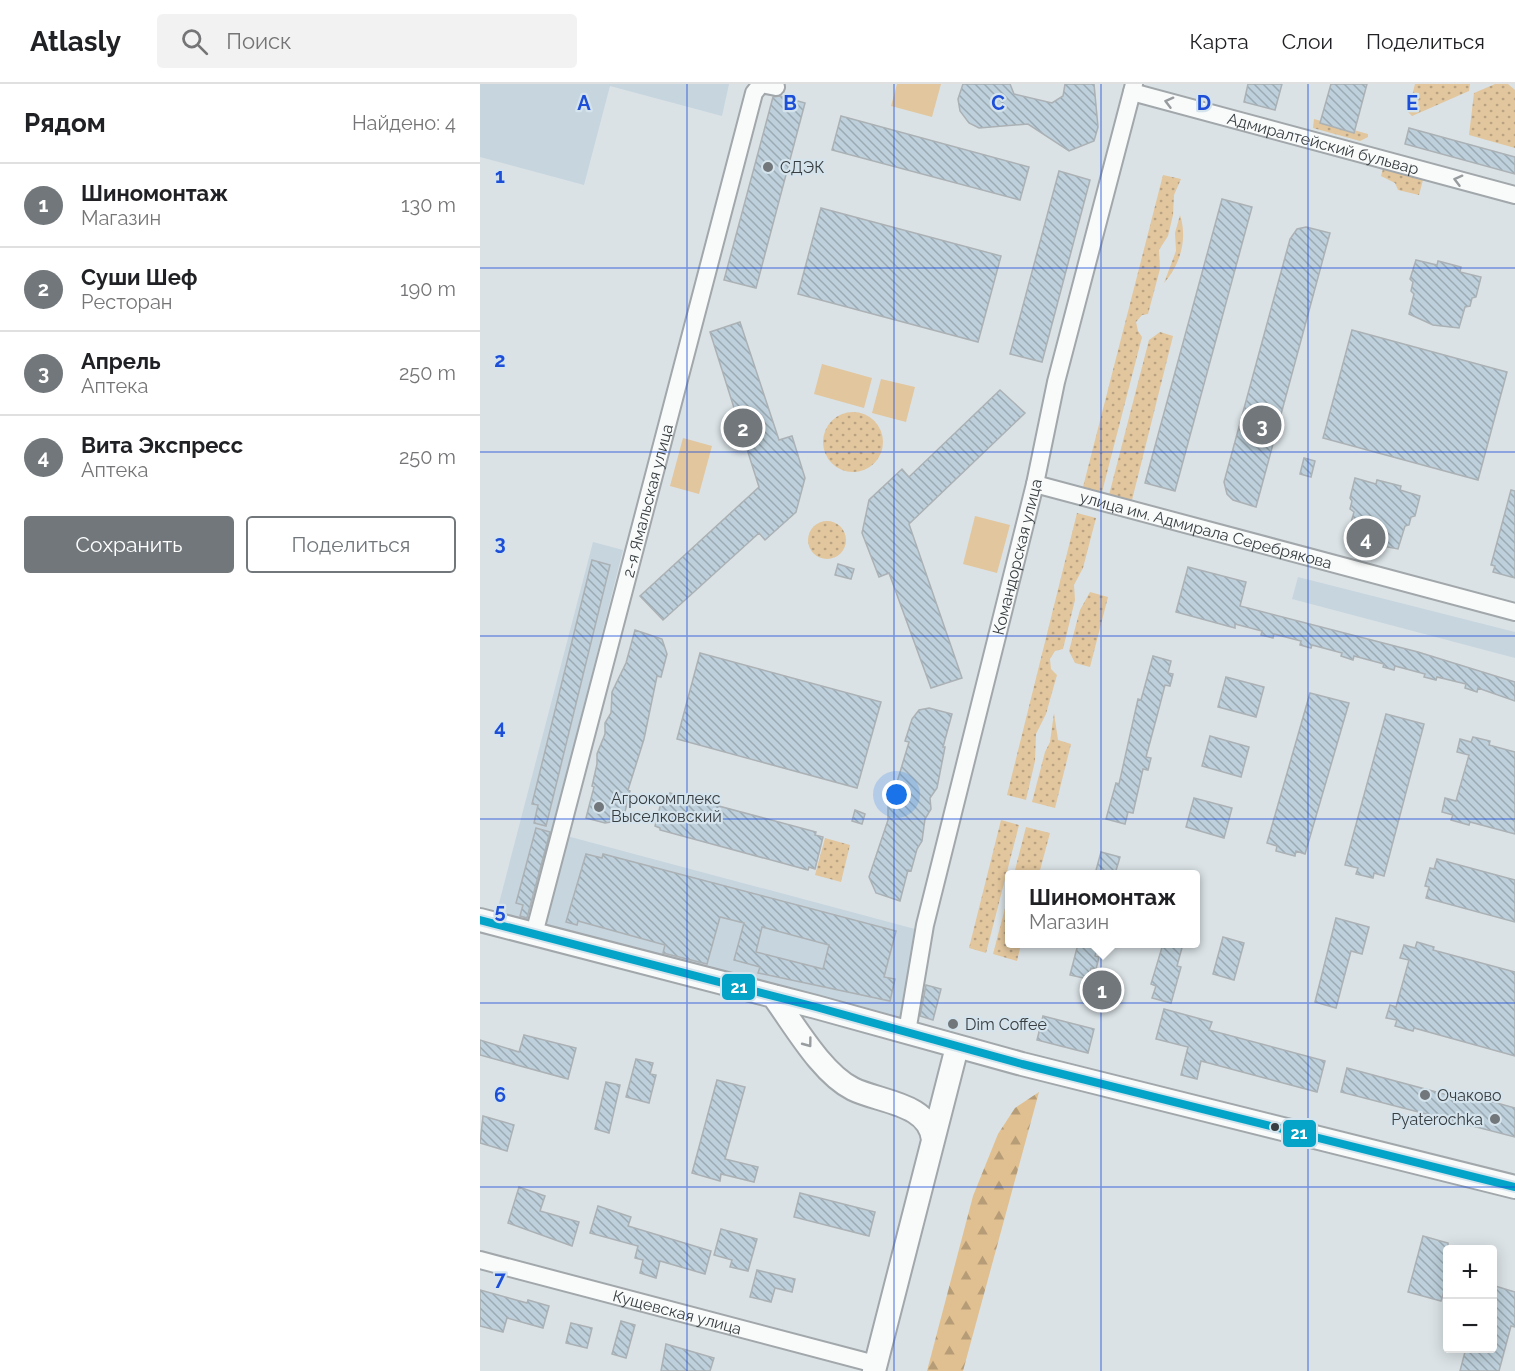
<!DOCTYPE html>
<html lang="ru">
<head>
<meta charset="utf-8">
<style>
	:root { --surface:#fff; --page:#f2f2f2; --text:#202124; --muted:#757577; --line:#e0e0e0; --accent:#71777b }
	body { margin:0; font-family:Raleway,sans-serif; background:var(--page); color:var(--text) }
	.controls { position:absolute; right:18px; bottom:18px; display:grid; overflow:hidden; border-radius:6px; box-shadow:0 3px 15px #0003 }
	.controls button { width:54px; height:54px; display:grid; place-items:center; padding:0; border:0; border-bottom:2px solid var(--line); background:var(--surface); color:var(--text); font:30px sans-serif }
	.you { position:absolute; left:417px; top:711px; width:21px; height:21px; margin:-15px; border:4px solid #fff; border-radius:50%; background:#1a73e8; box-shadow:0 0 0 9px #1a73e833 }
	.badge { display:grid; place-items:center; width:39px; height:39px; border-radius:50%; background:var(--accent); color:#fff; font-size:20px; font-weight:700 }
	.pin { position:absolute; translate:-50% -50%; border:3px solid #fff; box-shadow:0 2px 6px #0006 }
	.popup { position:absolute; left:525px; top:786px; width:195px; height:78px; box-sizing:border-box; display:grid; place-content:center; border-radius:6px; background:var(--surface); filter:drop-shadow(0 2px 4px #0005); font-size:20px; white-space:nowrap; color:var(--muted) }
	.popup b { font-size:22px; color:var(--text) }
	.popup::after { content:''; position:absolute; left:50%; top:100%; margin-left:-12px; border:12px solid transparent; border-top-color:var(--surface) }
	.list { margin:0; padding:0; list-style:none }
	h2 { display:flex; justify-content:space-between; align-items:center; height:78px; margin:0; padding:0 24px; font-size:26px }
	h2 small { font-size:20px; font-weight:400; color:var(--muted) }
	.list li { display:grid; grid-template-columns:39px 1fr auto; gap:18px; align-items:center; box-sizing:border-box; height:84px; padding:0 24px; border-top:2px solid var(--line) }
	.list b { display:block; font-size:22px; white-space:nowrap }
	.list p { margin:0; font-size:20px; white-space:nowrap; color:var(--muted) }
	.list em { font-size:20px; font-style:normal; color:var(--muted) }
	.actions { display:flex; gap:12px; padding:18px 24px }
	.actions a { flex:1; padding:14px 0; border:2px solid var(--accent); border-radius:6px; text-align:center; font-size:21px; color:var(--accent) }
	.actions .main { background:var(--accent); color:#fff }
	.icon { flex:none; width:33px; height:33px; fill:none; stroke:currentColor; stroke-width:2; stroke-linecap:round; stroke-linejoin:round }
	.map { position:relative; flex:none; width:1035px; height:1287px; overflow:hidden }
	header { display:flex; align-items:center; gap:36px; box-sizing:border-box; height:84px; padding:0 30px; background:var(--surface); border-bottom:2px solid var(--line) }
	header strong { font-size:28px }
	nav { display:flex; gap:33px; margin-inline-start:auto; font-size:21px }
	.search { width:420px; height:54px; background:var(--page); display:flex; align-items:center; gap:15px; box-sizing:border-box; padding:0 21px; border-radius:6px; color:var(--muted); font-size:22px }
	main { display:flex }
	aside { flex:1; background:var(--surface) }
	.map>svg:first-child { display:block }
	.built { fill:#c7d5de }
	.grass { fill:url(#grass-dots) }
	.forest { fill:url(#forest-firs) }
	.garden { fill:#e2c69d }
	.building { fill:url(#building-back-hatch); stroke:#abb1b4; stroke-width:1.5; fill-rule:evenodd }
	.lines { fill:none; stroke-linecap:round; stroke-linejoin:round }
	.street-casing { stroke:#a1a7aa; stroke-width:20 }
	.secondary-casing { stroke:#a1a7aa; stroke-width:26 }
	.street { stroke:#f9fbfb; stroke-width:16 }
	.secondary { stroke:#f9fbfb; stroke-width:22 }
	.bus-1-casing { stroke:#d4e3ec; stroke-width:12 }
	.bus-1 { stroke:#03a4c7; stroke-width:8 }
	.oneway { stroke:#989c9e }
	.grid { fill:none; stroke:#1d4ed8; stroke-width:1.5; stroke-opacity:0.55 }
	.poi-dot { fill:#71777b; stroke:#d4e3ec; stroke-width:2 }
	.bus-dot { fill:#383e41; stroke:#d4e3ec; stroke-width:2 }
	.labels { text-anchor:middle; stroke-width:4.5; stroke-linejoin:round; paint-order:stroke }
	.street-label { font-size:16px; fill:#383e41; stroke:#d4e3ec }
	.poi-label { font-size:16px; fill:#383e41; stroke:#d4e3ec; text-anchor:start }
	.grid-label { font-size:20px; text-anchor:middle; font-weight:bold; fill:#1d4ed8; stroke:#d4e3ec; stroke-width:4.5; stroke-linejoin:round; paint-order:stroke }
	.line-badge { stroke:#d4e3ec; stroke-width:2 }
	.badge-label { font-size:16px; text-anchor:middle; font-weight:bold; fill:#fff }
</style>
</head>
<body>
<header>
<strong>Atlasly</strong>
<div class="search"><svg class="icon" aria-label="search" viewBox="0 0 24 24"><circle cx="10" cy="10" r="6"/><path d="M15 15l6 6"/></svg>Поиск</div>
<nav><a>Карта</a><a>Слои</a><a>Поделиться</a></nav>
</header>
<main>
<aside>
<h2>Рядом<small>Найдено: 4</small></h2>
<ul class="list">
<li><span class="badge">1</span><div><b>Шиномонтаж</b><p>Магазин</p></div><em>130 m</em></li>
<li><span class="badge">2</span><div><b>Суши Шеф</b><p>Ресторан</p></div><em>190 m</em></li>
<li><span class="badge">3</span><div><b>Апрель</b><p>Аптека</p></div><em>250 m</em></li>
<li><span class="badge">4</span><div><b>Вита Экспресс</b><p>Аптека</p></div><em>250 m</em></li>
</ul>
<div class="actions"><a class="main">Сохранить</a><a>Поделиться</a></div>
</aside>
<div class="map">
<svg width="1035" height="1287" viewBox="0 0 1035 1287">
	<defs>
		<pattern id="grass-dots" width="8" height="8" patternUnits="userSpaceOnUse" patternTransform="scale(1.5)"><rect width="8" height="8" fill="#e2c69d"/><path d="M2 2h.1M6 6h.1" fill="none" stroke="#b8a282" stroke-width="1.8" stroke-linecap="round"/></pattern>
		<pattern id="forest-firs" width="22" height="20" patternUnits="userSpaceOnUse" patternTransform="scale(1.5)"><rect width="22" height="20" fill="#e0c090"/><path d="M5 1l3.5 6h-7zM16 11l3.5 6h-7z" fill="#b79d77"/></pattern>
		<pattern id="building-back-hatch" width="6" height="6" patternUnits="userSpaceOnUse" patternTransform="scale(1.5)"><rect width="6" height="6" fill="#bdd0db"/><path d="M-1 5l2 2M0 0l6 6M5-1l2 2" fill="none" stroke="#9baab3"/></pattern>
	</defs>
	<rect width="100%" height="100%" fill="#dae2e6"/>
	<path class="built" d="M0,0H249L242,32L130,2L104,101L0,73Z
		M113,458L143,466L72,748L435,845L426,930L416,936L24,831L18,823Z
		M818,493L1035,548V574L812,515Z"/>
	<path class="grass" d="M935,0H990L989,7L932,32L928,28Z
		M1015,0H1028L1035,6V64L989,51L994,9Z
		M834,35L888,50V53L880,57L833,44Z
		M904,81L944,92L939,111L918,106L915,99L901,92Z
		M683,91L701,95L694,111L693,131L688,152L679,166L680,185L668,230L662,231L656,238L658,247L662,253L622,408L603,403Z
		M700,131C708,155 700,181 684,199L696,167L695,149Z
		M680,248L693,252L652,416L629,411L669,256Z
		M343 358a30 30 0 1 1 60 0a30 30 0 1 1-60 0Z
		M597,429L616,434L603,484L594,501L595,516L583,565L575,567L570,575L571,585L577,591L566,630L556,650L555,677L546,716L527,711Z
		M328 456a19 19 0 1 1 38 0a19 19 0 1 1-38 0Z
		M610,508L628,513L610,583L595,579L589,567L600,526Z
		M574,629L578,656L591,660L575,724L552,718L565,668L570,658Z
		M521,736L539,741L506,869L489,864Z
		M546,743L570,749L559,790H534Z
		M345,754L370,761L361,798L335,791Z
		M529,809V860H541L537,877L513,870Z"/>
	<path class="forest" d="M559,1008L483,1287H447L493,1112L518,1050L535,1024Z"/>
	<path class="garden" d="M417,0H461L452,33L411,22Z
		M342,280L392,294L384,324L334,310Z
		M401,295L435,303L426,338L392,329Z
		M203,354L232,362L219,410L190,402Z
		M495,432L530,441L517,489L483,480Z"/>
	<path class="building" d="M483,0H530L534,10L572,19L583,12L585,0H614L618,43L614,57L589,67L548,40L499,44L489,39L480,27L478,15Z
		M768,0H802L795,26L764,18Z
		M851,0H887L874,49L840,39Z
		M300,12L325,19L276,204L244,196L293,13Z
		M361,32L549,83L540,116L352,66Z
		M929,44L1035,73V90L925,60Z
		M579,87L610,96L562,278L530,270Z
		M742,115L772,123L695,407L665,399Z
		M341,124L521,172L498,258L318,210Z
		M826,143L850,149L776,423L753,416L747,410L744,398L810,155L817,145Z
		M936,176L957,181L958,177L981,183L980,188L1001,193L996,213L992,214L990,222L985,223L979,244L953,241L929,230L934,210L931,207L933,198L930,195Z
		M260,238L299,356L312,352L325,394L316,428L285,456L279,449L183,536L160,512L279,403L230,248Z
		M872,246L1027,288L998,396L843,354Z
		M520,306L545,329L429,440L482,594L451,604L409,489L399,493L382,449L389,416L422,385L429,393Z
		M824,374L835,377L831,393L820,390Z
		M875,394L896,400L897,396L921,402L920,406L940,412L935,432L931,433L929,441L925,442L918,465L892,460L868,449L874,428L870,425L872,417L870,414Z
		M1031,406L1035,407V494L1013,488L1015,482L1011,481Z
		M112,476L130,481L66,742L54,739L58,721L52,720Z
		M358,480L374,485L371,495L355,491Z
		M708,483L766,498L760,522L938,568L1035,598V617L998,604L997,608L985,604L986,600L957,593L956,596L944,593L945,590L915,582L914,586L903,583L904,580L874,572L873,576L861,572L862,569L832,561L831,564L820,561L821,557L794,550L793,554L781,551L782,547L755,540V544L696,528Z
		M155,546L182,555L187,570L181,593L177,592L164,655L148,706L150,707L145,728L137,737L125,739L106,734L114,703L112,702L117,680V670L125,650V639L131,629L132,608L146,579Z
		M220,569L401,618L377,704L197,655Z
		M673,572L691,577L688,589L693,590L690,602L685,601L677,632L666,673L671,674L668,686L663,685L653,729L648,728L645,740L626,735L636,699L639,700L658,615L661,616Z
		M746,593L784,603L776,633L738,623Z
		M830,609L869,619L825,770L816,767L815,772L796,767L797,762L787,759Z
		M449,624L472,630L463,663H465L457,704L450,714L451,725L445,735L442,757L437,765L431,787L428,786L420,817L396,809L389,793L408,736V712L415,705L429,658L425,657L432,635L439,626Z
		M906,630L944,640L904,792L894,789L893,794L876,790L878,784L865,781Z
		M730,652L769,663L761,693L722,682Z
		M993,653L1010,657L1009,661L1035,668V750L990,738L989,741L971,736L973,731L962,728L965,714L976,717L989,671L977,668L980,655L991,658Z
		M190,709L336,748L335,751L343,753L335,785L329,783L328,786L180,746V744L175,742L183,711L189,713Z
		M714,714L752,724L744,754L706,743Z
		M375,726L385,730L382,740L372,737Z
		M56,744L70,748L47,834L40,832L43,821L36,819Z
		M621,768L640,773L635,790H615Z
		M106,770L122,774L123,770L416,847L404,893L415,895L410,917L278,889L280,883L254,876L264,839L240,833L227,880L183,869L185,861L98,837L97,841L86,838ZM282,843L349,861L343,885L276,868Z
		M957,775L1035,796V838L946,814L949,803L945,802L950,784L954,785Z
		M856,834L889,843L882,870L871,867L856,924L835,918Z
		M743,853L764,859L754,896L733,890Z
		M937,858L954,863L953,866L1035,888V972L934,944L933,947L915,942L917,936L906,934L910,921L916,923L929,876L920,874L924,861L935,864Z
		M598,860H618L615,872L619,873L616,885L611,884L608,895L590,891Z
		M683,860H703L697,882L701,883L691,919L672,914L676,902L671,900Z
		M446,901L461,905L453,936L440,932Z
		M684,925L732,938L729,946L845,977L837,1008L721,977L717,995L701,991L708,963L676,955Z
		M563,932L614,945L608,969L557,956Z
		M44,951L96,964L88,995L0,971V956L39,968Z
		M156,975L173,979L170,990L176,991L169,1019L146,1013Z
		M867,984L975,1013L977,1008L1035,1024V1053L861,1008Z
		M237,996L265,1003L245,1075L278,1083L274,1098L241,1090L240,1097L212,1089Z
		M126,998L140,1001L129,1049L115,1045Z
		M3,1032L34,1041L27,1067L0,1059Z
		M39,1103L65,1112L60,1127L99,1138L92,1162L28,1139Z
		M320,1109L395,1128L389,1152L314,1133Z
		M118,1122L151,1133L148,1142L231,1167L225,1190L180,1177L176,1194L160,1189L163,1176L155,1174L158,1162L110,1149Z
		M241,1145L277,1155L268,1187L250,1183L252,1176L234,1171Z
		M943,1152L968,1159V1195L961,1217L928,1208Z
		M277,1186L315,1195L312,1208L295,1204L291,1218L270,1213Z
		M1012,1201L1035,1208V1243L1031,1242L1019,1287H980L986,1264H1012Z
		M0,1206L47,1219L48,1216L69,1222L63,1244L27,1234L23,1248L0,1242Z
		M141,1237L155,1241L146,1274L132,1270Z
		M91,1239L112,1244L107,1264L86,1259Z
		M186,1260L234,1274L230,1287H181Z"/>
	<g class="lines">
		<defs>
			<g id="street">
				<path id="s1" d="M652,8L1035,111"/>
				<path id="s2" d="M555,400L1035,528"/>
				<path id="s3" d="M54,850L274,9L281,0L296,3"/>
				<path id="s4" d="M427,948L445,841L555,400L576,298L654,0"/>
				<path id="s5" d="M0,1176L395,1280"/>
			</g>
			<path id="secondary" d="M0,836L336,923L542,980L1035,1103
				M293,912C314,940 341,989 373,1005C399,1018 450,1019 453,1056
				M394,1287L477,963"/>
		</defs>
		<use href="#street" class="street-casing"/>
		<use href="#secondary" class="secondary-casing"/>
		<use href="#street" class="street"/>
		<use href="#secondary" class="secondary"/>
		<defs>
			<path id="bus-1" d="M0,836L336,923L542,980L1035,1103"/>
		</defs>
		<use href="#bus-1" class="bus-1-casing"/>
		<use href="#bus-1" class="bus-1"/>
	</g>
	<defs><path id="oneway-chevron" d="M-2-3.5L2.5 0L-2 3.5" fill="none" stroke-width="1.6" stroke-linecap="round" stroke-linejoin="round" transform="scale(1.5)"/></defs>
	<g class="oneway">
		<use href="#oneway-chevron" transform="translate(689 18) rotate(-165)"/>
		<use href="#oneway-chevron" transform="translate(978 96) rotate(-165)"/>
		<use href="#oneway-chevron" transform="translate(328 959) rotate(53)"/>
	</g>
	<path class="grid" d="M207,0V1287M414,0V1287M621,0V1287M828,0V1287M0,184H1035M0,368H1035M0,552H1035M0,735H1035M0,919H1035M0,1103H1035"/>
	<g class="poi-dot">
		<circle cx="288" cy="83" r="6"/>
		<circle cx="119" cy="723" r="6"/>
		<circle cx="473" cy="940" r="6"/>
		<circle cx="945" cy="1011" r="6"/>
		<circle cx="1015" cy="1035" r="6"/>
	</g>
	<circle class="bus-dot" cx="795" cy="1043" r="5"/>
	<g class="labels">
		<g class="street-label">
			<text dy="6" stroke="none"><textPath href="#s1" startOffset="198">Адмиралтейский бульвар</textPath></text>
			<text dy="6" stroke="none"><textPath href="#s3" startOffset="448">2-я Ямальская улица</textPath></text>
			<text dy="6" stroke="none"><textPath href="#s2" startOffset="177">улица им. Адмирала Серебрякова</textPath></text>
			<text dy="6" stroke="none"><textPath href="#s4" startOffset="488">Командорская улица</textPath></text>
			<text dy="6" stroke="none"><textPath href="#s5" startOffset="204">Кущевская улица</textPath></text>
		</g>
		<g class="poi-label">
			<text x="300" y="89">СДЭК</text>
			<text x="131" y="720">Агрокомплекс<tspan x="131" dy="18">Выселковский</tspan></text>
			<text x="485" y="946">Dim Coffee</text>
			<text x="957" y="1017">Очаково</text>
			<text x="1003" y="1041" text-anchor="end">Pyaterochka</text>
		</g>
	</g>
	<g class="grid-label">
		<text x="104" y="26">A</text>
		<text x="310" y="26">B</text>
		<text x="518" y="26">C</text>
		<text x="724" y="26">D</text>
		<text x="932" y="26">E</text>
		<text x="20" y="99">1</text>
		<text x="20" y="283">2</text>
		<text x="20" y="466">3</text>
		<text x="20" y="650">4</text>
		<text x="20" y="834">5</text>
		<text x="20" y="1018">6</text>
		<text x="20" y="1202">7</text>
	</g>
	<g class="line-badge">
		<rect x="241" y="889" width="35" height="28" rx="6" fill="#03a4c7"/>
		<rect x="802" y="1035" width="35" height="29" rx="6" fill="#03a4c7"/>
	</g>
	<g class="badge-label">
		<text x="259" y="909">21</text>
		<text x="819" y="1055">21</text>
	</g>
</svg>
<div class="controls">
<button>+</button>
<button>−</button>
</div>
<div class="you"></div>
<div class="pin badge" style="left:622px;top:906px">1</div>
<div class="popup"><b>Шиномонтаж</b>Магазин</div>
<div class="pin badge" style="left:263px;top:344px">2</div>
<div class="pin badge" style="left:782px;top:341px">3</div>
<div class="pin badge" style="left:886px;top:454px">4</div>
</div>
</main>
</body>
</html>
